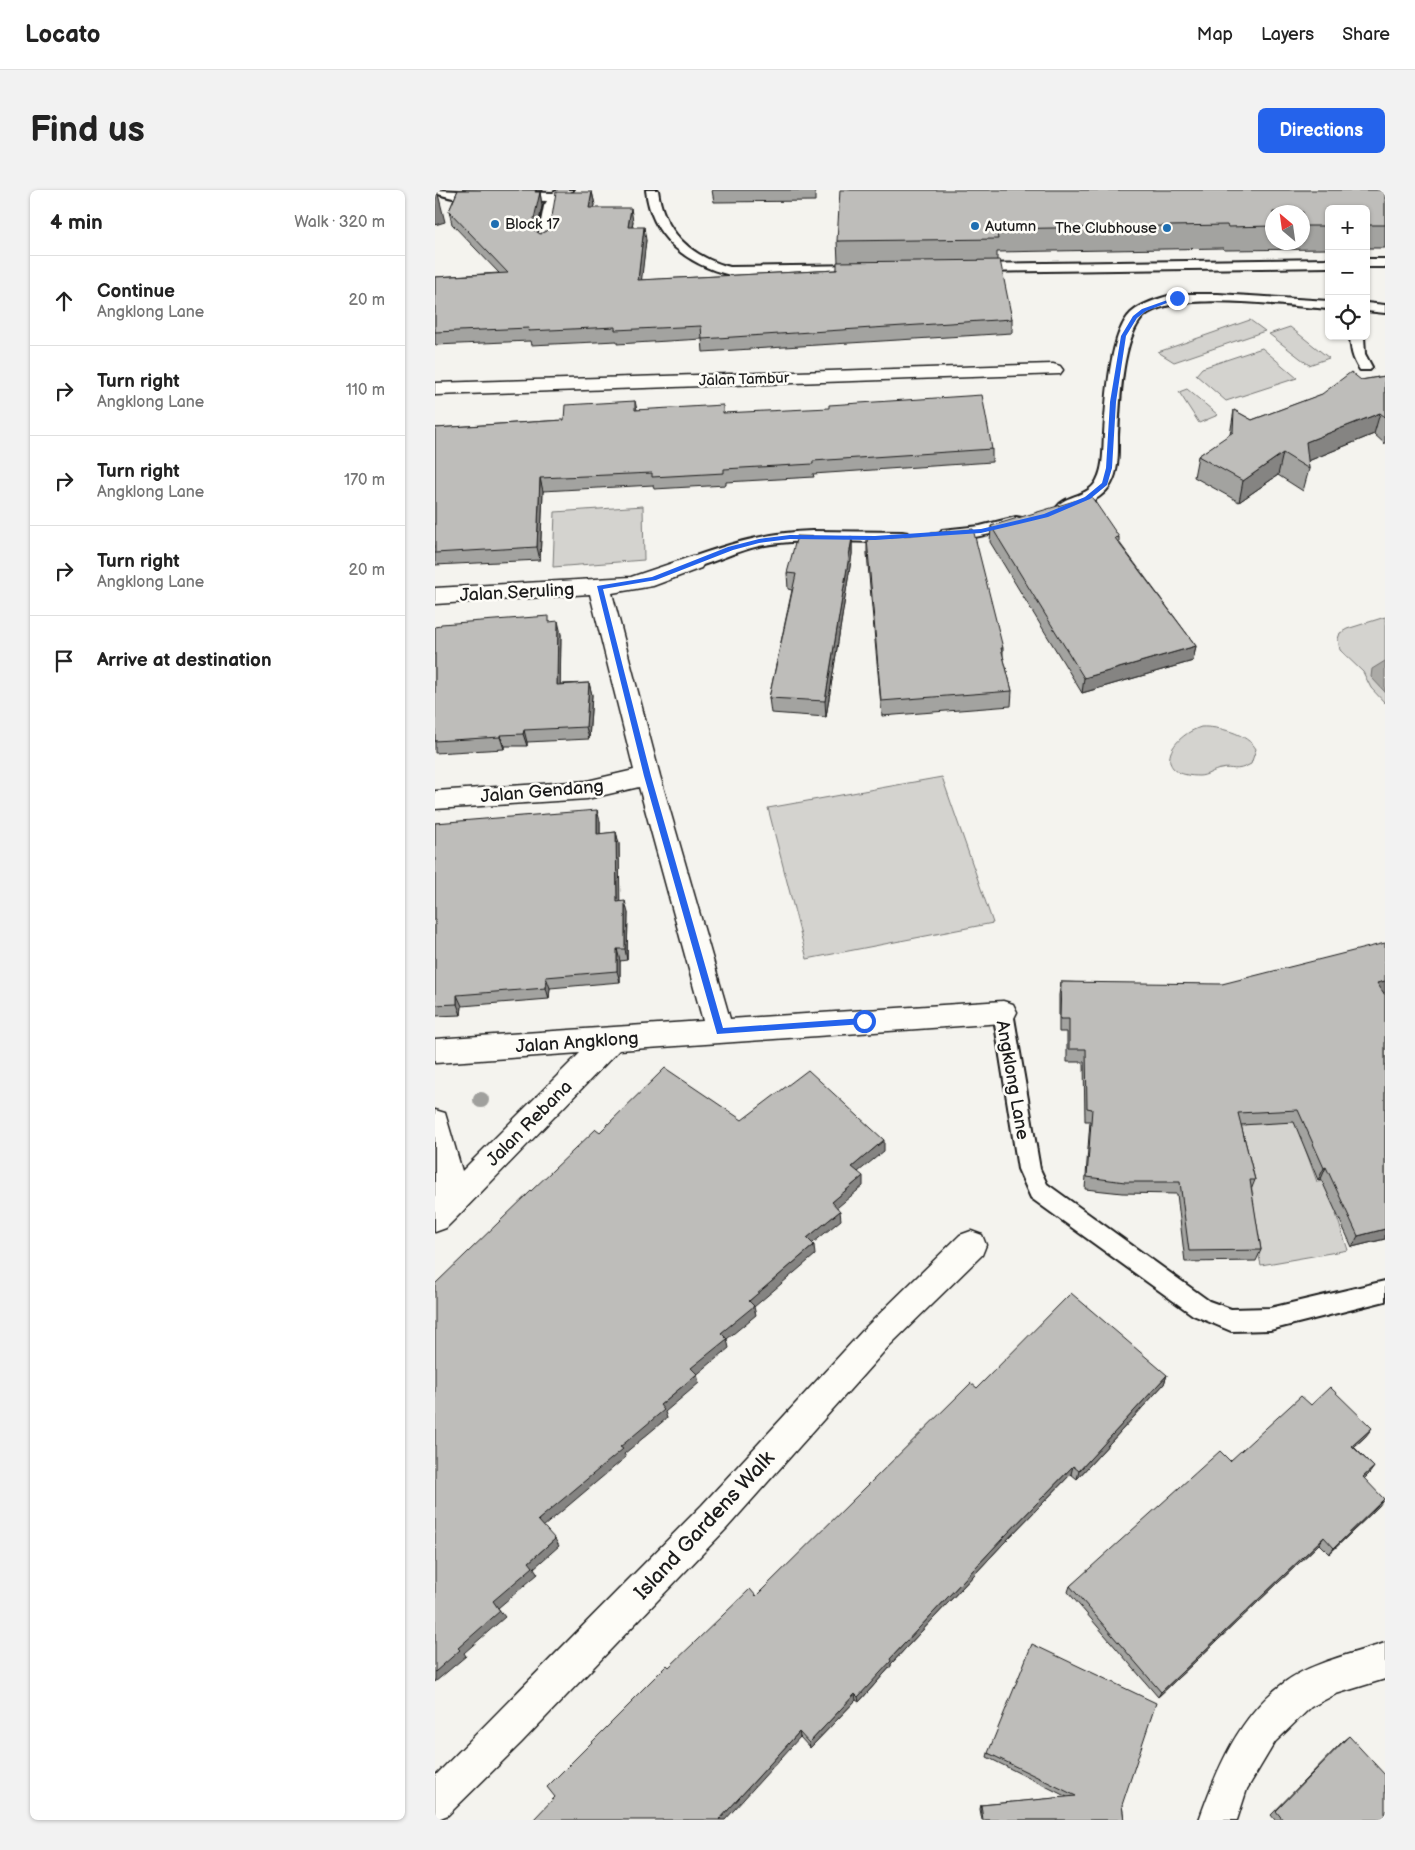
<!DOCTYPE html>
<html lang="en">
<head>
<meta charset="utf-8">
<style>
	:root { --surface:#fff; --page:#f2f2f2; --text:#222; --muted:#767676; --line:#e0e0e0; --accent:#2563eb }
	body { margin:0; font-family:"Balsamiq Sans",sans-serif; background:var(--page); color:var(--text) }
	.controls { position:absolute; right:15px; top:15px; display:grid; overflow:hidden; border-radius:8px; box-shadow:0 1px 4px #0004 }
	.controls button { width:45px; height:45px; display:grid; place-items:center; padding:0; border:0; border-bottom:1px solid var(--line); background:var(--surface); color:var(--text); font:25px sans-serif }
	.compass { position:absolute; left:830px; top:15px; width:45px; height:45px; border-radius:50%; background:var(--surface); box-shadow:0 1px 4px #0004; rotate:331deg }
	.stop { position:absolute; width:15px; height:15px; margin:-11px; border:4px solid #2563eb; border-radius:50%; background:#fff }
	.stop.end { background:#2563eb; border-color:#fff; box-shadow:0 1px 5px #0008 }
	.list { margin:0; padding:0; list-style:none }
	h2 { display:flex; justify-content:space-between; align-items:center; height:65px; margin:0; padding:0 20px; font-size:21px }
	h2 small { font-size:16px; font-weight:400; color:var(--muted) }
	.list li { display:grid; grid-template-columns:32px 1fr auto; gap:15px; align-items:center; box-sizing:border-box; height:90px; padding:0 20px; border-top:1px solid var(--line) }
	.list b { display:block; font-size:19px; white-space:nowrap }
	.list p { margin:0; font-size:16px; white-space:nowrap; color:var(--muted) }
	.list em { font-size:16px; font-style:normal; color:var(--muted) }
	.icon { flex:none; width:28px; height:28px; fill:none; stroke:currentColor; stroke-width:2; stroke-linecap:round; stroke-linejoin:round }
	.map { position:relative; flex:none; width:950px; height:1630px; overflow:hidden; border-radius:8px }
	header { display:flex; align-items:center; gap:30px; box-sizing:border-box; height:70px; padding:0 25px; background:var(--surface); border-bottom:1px solid var(--line) }
	header strong { font-size:24px }
	nav { display:flex; gap:28px; margin-inline-start:auto; font-size:18px }
	.intro { display:flex; align-items:center; justify-content:space-between; box-sizing:border-box; height:120px; padding:0 30px }
	h1 { margin:0; font-size:35px }
	.button { padding:12px 22px; border-radius:8px; background:var(--accent); color:#fff; font-size:18px; font-weight:700 }
	main { display:flex; gap:30px; padding:0 30px }
	aside { flex:1; background:var(--surface); border-radius:8px; box-shadow:0 1px 4px #0004 }
	.map>svg:first-child { display:block }
	.green { fill:#d4d3cf; stroke:#787876 }
	.water { fill:#abaaa6; stroke:#72716f }
	.lines { fill:none; stroke-linecap:round; stroke-linejoin:round }
	.lane-casing { stroke:#1c1c1c; stroke-width:4 }
	.street-casing { stroke:#1c1c1c; stroke-width:3 }
	.lane { fill:#fdfcf7; fill-rule:evenodd }
	.street { fill:#fdfcf7; fill-rule:evenodd }
	.tree { fill:#a0a09d }
	.wall { fill:#a3a3a0; stroke:#1c1c1c; fill-rule:evenodd }
	.shaded-wall { fill:#858482; stroke:#1c1c1c }
	.building { fill:#bebdba; stroke:#1c1c1c }
	.route { fill:#2563eb }
	.poi-dot { fill:#1f6fb2; stroke:#fdfcf7; stroke-width:2 }
	.labels { text-anchor:middle; stroke-width:5; stroke-linejoin:round; paint-order:stroke }
	.far-poi-label { font-size:15px; fill:#1c1c1c; stroke:#fdfcf7; text-anchor:start }
	.far-street-label { font-size:15px; fill:#1c1c1c; stroke:#fdfcf7 }
	.street-label { font-size:18px; fill:#1c1c1c; stroke:#fdfcf7 }
	.near-street-label { font-size:21px; fill:#1c1c1c; stroke:#fdfcf7 }
</style>
</head>
<body>
<header>
<strong>Locato</strong>
<nav><a>Map</a><a>Layers</a><a>Share</a></nav>
</header>
<div class="intro"><h1>Find us</h1><a class="button">Directions</a></div>
<main>
<aside>
<h2>4 min<small>Walk · 320 m</small></h2>
<ul class="list">
<li><svg class="icon" aria-label="ahead" viewBox="0 0 24 24"><path d="M12 20V5M6 11l6-6 6 6"/></svg><div><b>Continue</b><p>Angklong Lane</p></div><em>20 m</em></li>
<li><svg class="icon" aria-label="right" viewBox="0 0 24 24"><path d="M7 20v-9h11M14 6l5 5-5 5"/></svg><div><b>Turn right</b><p>Angklong Lane</p></div><em>110 m</em></li>
<li><svg class="icon" aria-label="right" viewBox="0 0 24 24"><path d="M7 20v-9h11M14 6l5 5-5 5"/></svg><div><b>Turn right</b><p>Angklong Lane</p></div><em>170 m</em></li>
<li><svg class="icon" aria-label="right" viewBox="0 0 24 24"><path d="M7 20v-9h11M14 6l5 5-5 5"/></svg><div><b>Turn right</b><p>Angklong Lane</p></div><em>20 m</em></li>
<li><svg class="icon" aria-label="arrive" viewBox="0 0 24 24"><path d="M6 21V4h12l-3 4 3 4H6"/></svg><div><b>Arrive at destination</b></div></li>
</ul>
</aside>
<div class="map">
<svg width="950" height="1630" viewBox="0 0 950 1630">
	<rect width="100%" height="100%" fill="#f4f3ee"/>
	<filter id="ink" filterUnits="userSpaceOnUse"><feTurbulence type="fractalNoise" baseFrequency=".02" numOctaves="2"/><feDisplacementMap in="SourceGraphic" scale="10" xChannelSelector="R" yChannelSelector="G"/><feConvolveMatrix kernelMatrix="1 2 1 2 8 2 1 2 1" color-interpolation-filters="sRGB"/></filter>
	<g filter="url(#ink)">
		<path class="green" d="M815,130L830,141L739,172L723,162Z
			M855,137L894,168L874,175L834,144Z
			M827,158L862,188L791,211L761,185L767,178Z
			M752,199L783,225L764,233L744,202Z
			M208,316L209,370L118,377L120,322Z
			M950,427V513L936,498L928,482L905,460L903,449L905,443L912,439Z
			M766,537C783,536 813,544 821,559L816,574C800,583 798,576 786,579C778,580 772,586 764,586C718,586 732,548 766,537Z
			M507,587L558,733L372,769L333,618Z
			M802,902L885,924L900,953L870,958L882,992L916,988L931,1018L901,1024L913,1060L826,1075L817,1036L782,1007L818,1004L809,967L775,939L810,936Z"/>
		<path class="water" d="M950,471V502L936,487L937,479Z"/>
		<g class="lines">
			<defs>
				<path id="lane" d="M0,0L47,2L53,6C44,16 12,7 0,3Z
					M123,0H138L125,9L121,16L116,52L109,56L104,55L102,52L109,16L112,11L78,10L72,6L78,2L118,3Z
					M211,0H223C228,41 256,67 295,77L429,75L436,79L429,83L295,85C251,74 216,47 211,0Z
					M894,69V77L541,82L534,78L541,74Z
					M931,69H950V77H931Z
					M742,104H783L894,111V119C849,116 750,101 713,123C686,140 685,216 683,246C683,261 684,280 676,294C671,303 659,311 650,315C641,318 633,323 624,321L622,317C630,305 654,307 662,290C669,277 668,259 669,244C671,214 674,144 696,123C707,113 728,107 742,104Z
					M931,113L950,115V123L931,121Z
					M915,146H929L930,164L937,177L935,180H925C917,168 916,160 915,146Z
					M581,327L587,328L589,332L587,336C565,341 529,353 507,348L505,344L507,340L545,336Z
					M377,341L467,342L473,343L475,347L473,351L467,352C419,353 371,347 324,356C301,361 280,372 258,378L252,377L250,373L252,369C294,354 332,342 377,341Z
					M568,814L575,816L578,822L605,979L612,994L774,1111L796,1119L835,1118L950,1091V1111L835,1140L796,1141L758,1125L596,1008L583,979L558,822L561,816Z"/>
				<path id="street" d="M618,174L625,176L628,180L625,184L0,205V193Z
					M258,366L266,368L269,373L266,378L218,396L177,403L225,586L295,829L568,811L578,814L582,822L578,830L568,833L184,860L23,1026L11,1038L0,1042V920L10,923L27,981L145,863L0,873V849L268,831L204,597L152,609L0,619V601L152,591L199,580L155,404L0,414V398L196,387Z
					M536,1041L547,1045L551,1055L547,1065L454,1156L291,1339L86,1553L13,1625L0,1630V1586L267,1315L432,1136L525,1045Z
					M950,1453V1489L901,1504L876,1517L840,1552L812,1599L802,1630H764C782,1579 804,1525 850,1492C875,1473 920,1463 950,1453Z"/>
			</defs>
			<use href="#lane" class="lane-casing"/>
			<use href="#street" class="street-casing"/>
			<use href="#lane" class="lane"/>
			<use href="#street" class="street"/>
		</g>
		<circle class="tree" cx="46" cy="910" r="8"/>
		<path class="wall" d="M23,0H108V1H101L102,2H105L107,16L102,42L105,44L115,39L157,2L160,15L159,18L198,31L197,37L211,50L206,90L402,80L403,72L402,51L950,0V58H931V19H894V59L789,60L788,58L562,62V70L577,129V143L268,162L267,149L182,154V151L96,155L95,151L0,155V87L64,83L17,34L14,21ZM838,22H868V52H838Z
			M277,0H380V11L279,12Z
			M950,186V254L939,244L873,271L874,279L868,301L843,285L804,312L759,287L763,266L795,245L799,220L817,230L926,190Z
			M200,211L202,220L289,223L557,259V272L378,284L379,287L291,292V295L219,299L218,295L108,301L105,370L0,375V238L129,230Z
			M556,336L684,347V352L761,456L758,471L647,503L555,352Z
			M417,348V364L391,527L336,523L334,508L357,400L353,399L352,383Z
			M432,349L568,458V466L577,501L576,516L447,526L432,364Z
			M115,432L126,444L125,494L154,493L157,505L154,549L92,552V556H69V559L0,563V437Z
			M165,631V644L181,642L184,654V712L193,723L192,770L185,771V792L115,798L114,809L27,816L26,825L0,826V633Z
			M626,792L949,803L950,805V1049L917,1057L886,989L883,990L859,932L806,935L820,990L816,1000L826,1060L821,1071L750,1072L742,1004L687,1003L650,999L655,931H650L649,872H632V842H624V805Z
			M732,1185L729,1194L642,1289L636,1284L567,1355L456,1474V1476L424,1512L421,1510L375,1558L365,1547L120,1607L234,1477L321,1406L542,1198Z
			M876,1215L931,1246L919,1257L939,1277L929,1289L944,1316L894,1364L884,1354L723,1507L633,1402L635,1396L795,1271Z
			M914,1546L950,1630H840L836,1625L908,1551Z
			M553,1563L687,1615L689,1630H547L545,1619L546,1615L632,1607L552,1567Z"/>
		<path class="shaded-wall" d="M2,0L10,32L0,35V1Z
			M101,0L103,10L105,2L107,16L100,52L97,38L100,2Z
			M157,2L160,15L156,32L154,18Z
			M196,18L198,31L195,51L193,37Z
			M209,37L211,50L205,104L203,90Z
			M945,223L939,244L866,274L871,252Z
			M848,263L843,285L804,312L808,291Z
			M105,288L108,301L105,370L102,357Z
			M417,348V364L391,527L390,511Z
			M123,431L126,444L125,507L122,495Z
			M761,456L758,471L647,503L649,488Z
			M154,493L157,505L154,549L151,537Z
			M89,540L92,552V556L88,544Z
			M65,545L69,556V559L65,547Z
			M162,620L165,631V656L162,644Z
			M181,642L184,654L185,723L182,712Z
			M190,711L193,723L192,770L190,759Z
			M182,759L185,771V792L182,781Z
			M111,787L115,798L114,809L111,798Z
			M950,791V803L937,806L942,793Z
			M22,805L27,816L26,825L22,814Z
			M449,950V961L418,986L417,977Z
			M891,977L886,989L883,990L889,978Z
			M428,986V996L397,1022V1012Z
			M405,1021L406,1030L373,1057L372,1048Z
			M950,1039V1049L917,1057L923,1046Z
			M379,1055L380,1065L319,1117L321,1125L292,1149L294,1158L259,1187L256,1178L314,1111Z
			M262,1184L264,1193L230,1222L232,1228L189,1264L191,1267L108,1337L103,1330L185,1257L225,1215Z
			M732,1185L729,1194L642,1289L644,1281Z
			M937,1238L931,1246L912,1263L917,1256Z
			M638,1276L636,1284L567,1355L456,1474V1476L424,1512L423,1507L455,1469L568,1348Z
			M939,1277L934,1284L923,1295L928,1287Z
			M949,1309L944,1316L894,1364L899,1358Z
			M889,1347L884,1354L723,1507L726,1502Z
			M120,1349L124,1356L99,1378L103,1384L63,1418L70,1427L29,1463L31,1466L0,1492V1482L23,1458L58,1411L94,1372Z
			M420,1504L421,1510L375,1558L374,1553Z
			M364,1542L365,1547L290,1630H284Z"/>
		<path class="building" d="M23,0H101L100,2H105L97,38L105,44L115,39L121,2H157L154,18H196L193,37H209L203,90L402,80V72L565,70L577,129L267,149L266,136L180,140V137L93,141L94,138L0,142V87L73,83L14,21Z
			M405,0H950V35H931V19H894V36H868V22H838V36L793,37L792,35L561,39L563,49L402,51Z
			M916,182L926,190L950,186V227L945,223L871,252L874,279L848,263L808,291L763,266L798,242L799,220L817,230L887,204Z
			M547,205L557,259L378,271V274L289,279V283L217,287V283L105,288L102,357L0,363V238L129,230L130,215L200,211V220L288,215V223L394,218V215Z
			M656,306L684,347L680,348L761,456L649,488L556,336Z
			M538,339L568,458H566L577,501L446,511L432,349Z
			M362,346L417,348L390,511L334,508L361,384L352,383Z
			M114,426V432L123,431L122,495L154,493L151,537L89,540L88,544L65,545V547L0,551V437L5,436L6,434Z
			M162,620V644L181,642L182,712L190,711V759H182V781L111,787V798L22,805V814L0,815V633Z
			M950,753V791L942,793L950,805V1039L923,1046L891,977L889,978L863,920L803,923L820,990H815L826,1060L754,1061L745,992H690L652,987L657,919L652,918L651,859H634V829H625L626,792L787,794Z
			M230,878L307,930L373,880L449,950L417,977L428,986L397,1012L405,1021L372,1048L379,1055L314,1111L319,1116L286,1143L292,1149L256,1178L262,1184L225,1215L229,1220L185,1257L188,1259L103,1330L120,1349L94,1372L98,1377L58,1411L65,1421L23,1458L25,1460L0,1482V1094L96,1001L161,939L165,942Z
			M636,1103L732,1185L644,1281L638,1276L568,1348L455,1469L456,1471L423,1507L420,1504L374,1553L364,1542L284,1630H98L120,1607L112,1597L197,1512L196,1511L232,1475L234,1477L315,1399L321,1406L536,1193L542,1198Z
			M895,1197L937,1238L917,1256L939,1277L928,1287L949,1309L899,1358L889,1347L726,1502L635,1396L785,1261L795,1271L866,1206L876,1215Z
			M597,1454L721,1513L687,1615L689,1630H548L546,1615L641,1606L553,1563Z
			M914,1546L950,1585V1630H848L841,1621Z"/>
	</g>
	<path class="route" d="M741,107L745,108L711,121L702,128L691,146L681,212L677,278L672,295L655,309L613,327L546,343L440,350L355,349L324,353L298,360L221,390L168,399L216,586L288,838L429,828L433,831L429,834L282,844L209,586L162,396L217,387L293,357L324,349L355,345L440,346L546,339L609,324L650,307L667,293L671,278L675,212L686,146L698,126L707,119Z"/>
	<g class="poi-dot">
		<circle cx="60" cy="34" r="5"/>
		<circle cx="540" cy="36" r="5"/>
		<circle cx="732" cy="38" r="5"/>
	</g>
	<g class="labels">
		<g class="far-poi-label">
			<text x="70" y="39">Block 17</text>
			<text x="550" y="41">Autumn</text>
			<text x="722" y="43" text-anchor="end">The Clubhouse</text>
		</g>
		<g class="far-street-label">
			<text transform="translate(309 189) rotate(-2)" y="5">Jalan Tambur</text>
		</g>
		<g class="street-label">
			<text transform="translate(82 402) rotate(-3)" y="6">Jalan Seruling</text>
			<text transform="translate(107 601) rotate(-5)" y="6">Jalan Gendang</text>
			<text transform="translate(142 852) rotate(-4)" y="6">Jalan Angklong</text>
			<text transform="translate(578 890) rotate(80)" y="6">Angklong Lane</text>
			<text transform="translate(94 933) rotate(-45)" y="6">Jalan Rebana</text>
		</g>
		<g class="near-street-label">
			<text transform="translate(269 1335) rotate(-47)" y="7">Island Gardens Walk</text>
		</g>
	</g>
</svg>
<div class="controls">
<button>+</button>
<button>−</button>
<button><svg class="icon" aria-label="locate" viewBox="0 0 24 24"><circle cx="12" cy="12" r="6"/><path d="M12 2v4M12 18v4M2 12h4M18 12h4"/></svg></button>
</div>
<svg class="compass" viewBox="-18 -18 36 36"><path d="M0-13l5 13h-10z" fill="#e53935"/><path d="M0 13l5-13h-10z" fill="#767676"/></svg>
<div class="stop" style="left:429px;top:831px"></div>
<div class="stop end" style="left:742px;top:108px"></div>
</div>
</main>
</body>
</html>
